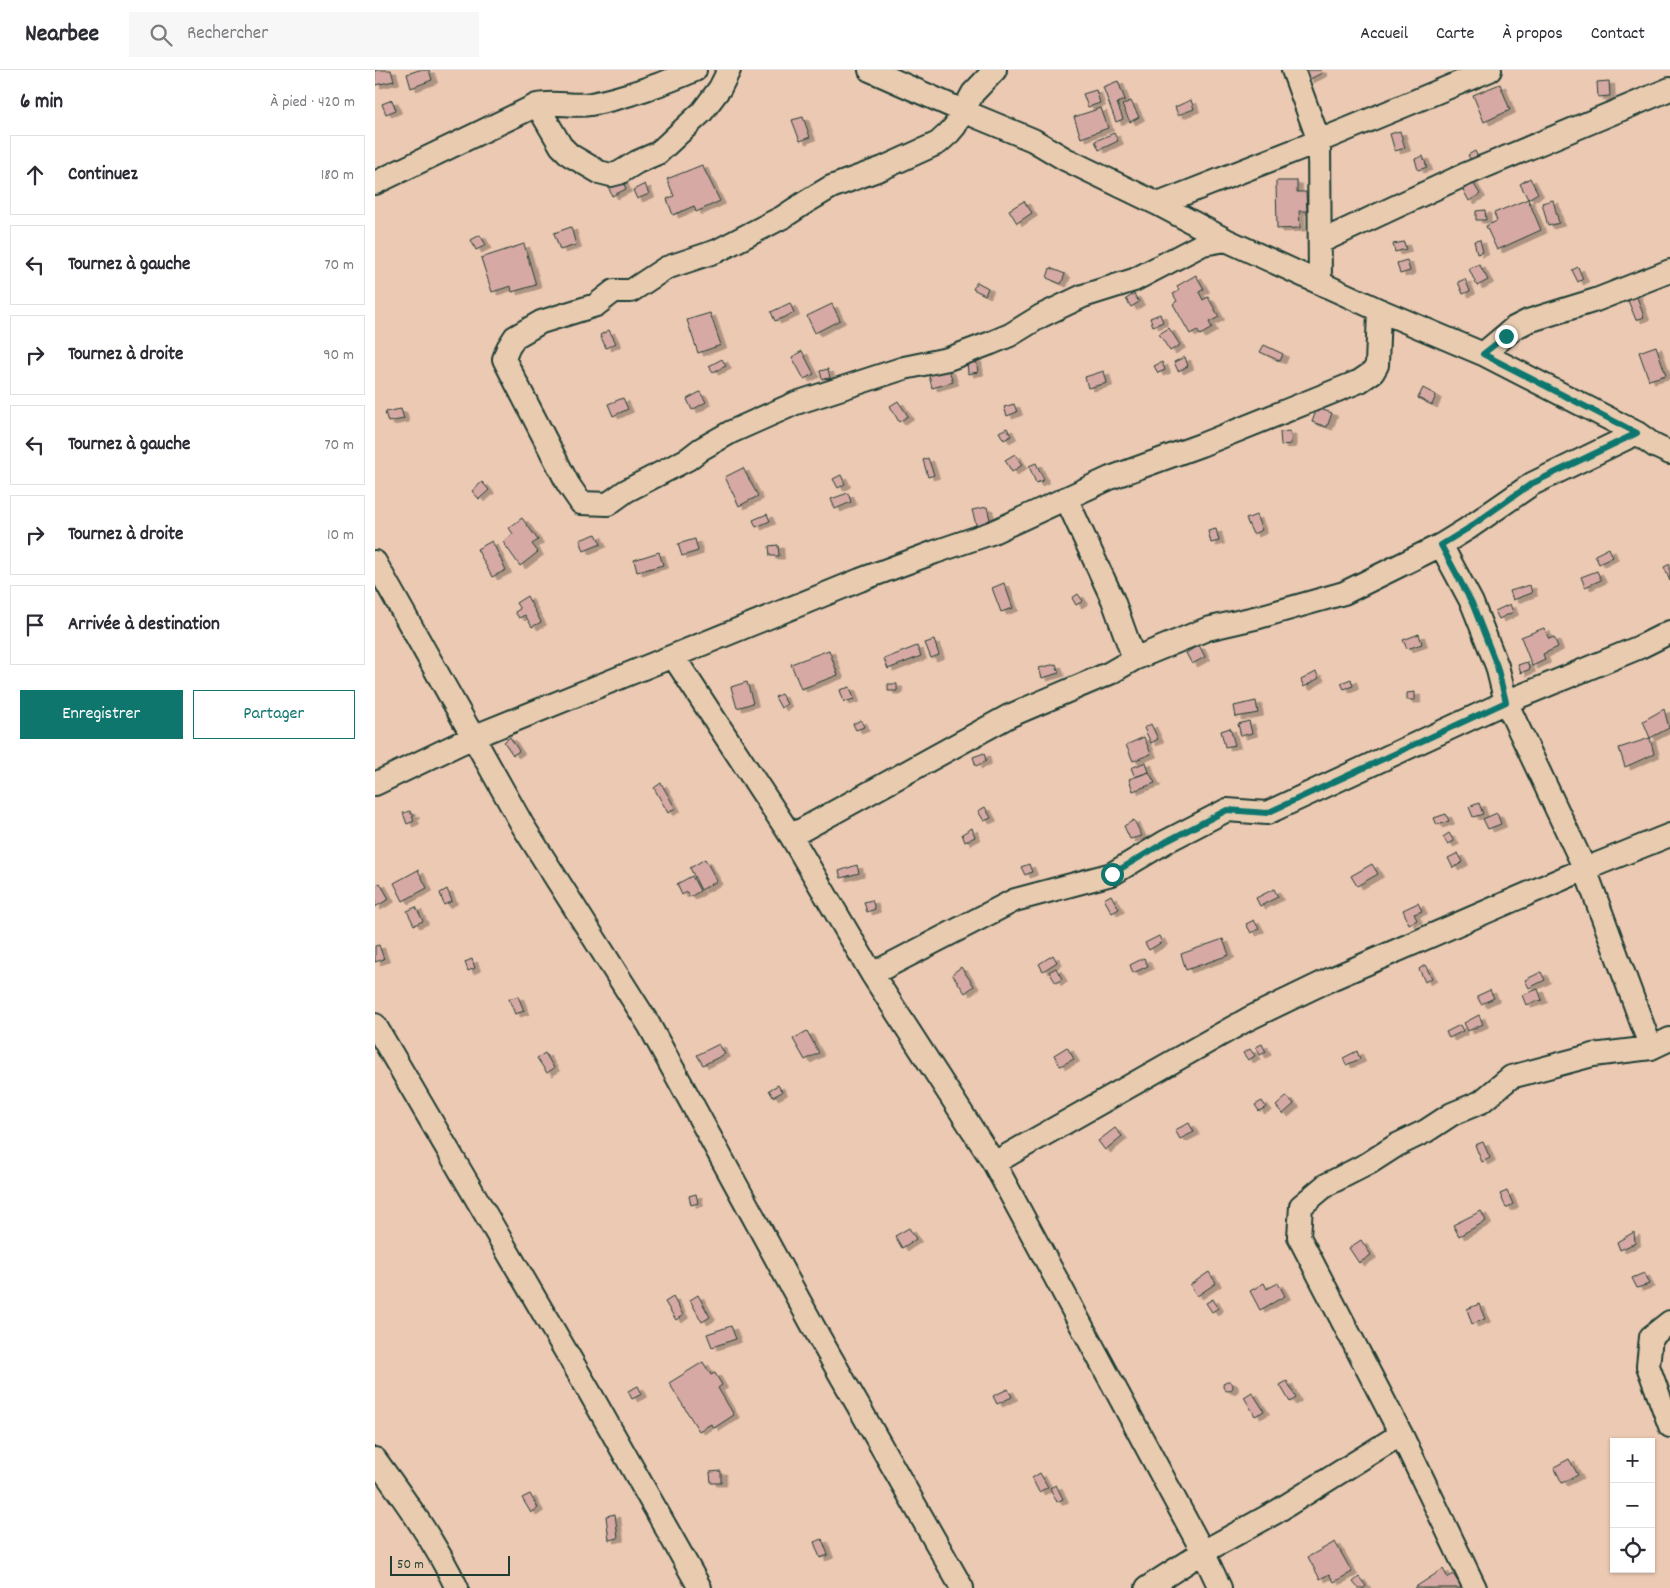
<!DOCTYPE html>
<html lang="fr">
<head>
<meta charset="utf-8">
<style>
	:root { --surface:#fff; --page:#f7f7f7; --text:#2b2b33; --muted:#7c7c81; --line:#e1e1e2; --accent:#0f766e }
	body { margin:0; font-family:Dekko,sans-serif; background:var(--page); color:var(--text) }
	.controls { position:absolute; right:15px; bottom:15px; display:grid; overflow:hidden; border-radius:0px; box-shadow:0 1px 4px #0004 }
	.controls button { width:45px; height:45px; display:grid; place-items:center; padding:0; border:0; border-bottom:1px solid var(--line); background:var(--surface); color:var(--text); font:25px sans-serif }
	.scale { position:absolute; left:15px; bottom:12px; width:120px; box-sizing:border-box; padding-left:5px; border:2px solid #1f3d34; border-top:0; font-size:14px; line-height:18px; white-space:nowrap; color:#1f3d34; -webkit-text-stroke:4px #e9ccb0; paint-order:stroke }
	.stop { position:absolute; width:15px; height:15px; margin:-11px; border:4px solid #0f766e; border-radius:50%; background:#fff }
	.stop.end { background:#0f766e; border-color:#fff; box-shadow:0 1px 5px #0008 }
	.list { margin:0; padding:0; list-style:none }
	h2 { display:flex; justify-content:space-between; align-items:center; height:65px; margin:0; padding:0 20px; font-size:21px }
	h2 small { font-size:16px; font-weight:400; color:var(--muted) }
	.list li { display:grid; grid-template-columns:32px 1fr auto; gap:15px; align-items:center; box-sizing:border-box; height:80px; margin:0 10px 10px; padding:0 10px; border:1px solid var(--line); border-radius:0px }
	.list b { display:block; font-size:19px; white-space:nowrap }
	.list em { font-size:16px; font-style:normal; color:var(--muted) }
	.actions { display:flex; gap:10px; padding:15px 20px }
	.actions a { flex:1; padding:11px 0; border:1px solid var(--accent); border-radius:0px; text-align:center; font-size:18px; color:var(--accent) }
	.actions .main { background:var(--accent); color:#fff }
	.icon { flex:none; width:28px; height:28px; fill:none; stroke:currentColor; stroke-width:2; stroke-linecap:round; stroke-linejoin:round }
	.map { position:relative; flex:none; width:1295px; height:1518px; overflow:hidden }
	header { display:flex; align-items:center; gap:30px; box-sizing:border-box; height:70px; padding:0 25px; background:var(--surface); border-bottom:1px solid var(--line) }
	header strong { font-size:24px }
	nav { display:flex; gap:28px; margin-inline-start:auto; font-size:18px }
	.search { width:350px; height:45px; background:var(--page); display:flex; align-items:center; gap:12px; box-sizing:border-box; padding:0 18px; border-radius:0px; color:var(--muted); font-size:19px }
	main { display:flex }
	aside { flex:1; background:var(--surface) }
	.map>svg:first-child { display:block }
	.building { fill:#d7a9a4; stroke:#1f3d34; filter:url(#shadow) }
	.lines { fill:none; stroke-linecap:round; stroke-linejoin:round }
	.minor-casing { stroke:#1f3d34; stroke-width:26 }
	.minor { stroke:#e9ccb0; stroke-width:22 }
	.route { stroke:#0f766e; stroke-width:6 }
</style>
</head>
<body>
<header>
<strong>Nearbee</strong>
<div class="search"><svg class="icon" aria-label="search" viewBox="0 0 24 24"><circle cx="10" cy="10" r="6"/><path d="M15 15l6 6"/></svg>Rechercher</div>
<nav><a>Accueil</a><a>Carte</a><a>À propos</a><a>Contact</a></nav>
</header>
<main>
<aside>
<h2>6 min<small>À pied · 420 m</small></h2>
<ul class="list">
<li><svg class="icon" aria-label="ahead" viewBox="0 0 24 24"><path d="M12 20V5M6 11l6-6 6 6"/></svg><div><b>Continuez</b></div><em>180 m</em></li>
<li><svg class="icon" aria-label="left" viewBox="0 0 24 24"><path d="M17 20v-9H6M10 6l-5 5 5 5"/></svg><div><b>Tournez à gauche</b></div><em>70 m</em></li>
<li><svg class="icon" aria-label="right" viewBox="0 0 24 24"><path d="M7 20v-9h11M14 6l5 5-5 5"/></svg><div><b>Tournez à droite</b></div><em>90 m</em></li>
<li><svg class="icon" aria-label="left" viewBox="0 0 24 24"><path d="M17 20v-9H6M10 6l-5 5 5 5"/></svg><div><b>Tournez à gauche</b></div><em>70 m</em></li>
<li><svg class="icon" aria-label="right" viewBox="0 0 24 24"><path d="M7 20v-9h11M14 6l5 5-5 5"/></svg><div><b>Tournez à droite</b></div><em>10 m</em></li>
<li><svg class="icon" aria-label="arrive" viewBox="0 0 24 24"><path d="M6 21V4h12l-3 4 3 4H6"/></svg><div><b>Arrivée à destination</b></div></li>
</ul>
<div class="actions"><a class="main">Enregistrer</a><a>Partager</a></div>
</aside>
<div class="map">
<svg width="1295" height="1518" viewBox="0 0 1295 1518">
	<defs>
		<filter id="shadow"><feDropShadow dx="5.5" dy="3" stdDeviation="0" flood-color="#0004"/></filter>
	</defs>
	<rect width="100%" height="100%" fill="#ecc9b2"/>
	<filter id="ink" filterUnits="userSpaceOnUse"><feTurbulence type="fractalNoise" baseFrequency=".02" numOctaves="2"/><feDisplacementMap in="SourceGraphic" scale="10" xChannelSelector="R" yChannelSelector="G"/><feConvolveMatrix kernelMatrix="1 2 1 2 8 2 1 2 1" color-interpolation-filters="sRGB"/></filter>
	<g filter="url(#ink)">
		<path class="building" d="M0,0H16L19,11L0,15Z
			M44,0H54L57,10L36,18L32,4Z
			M929,0H946L947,3L933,10Z
			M743,11L750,30L742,33L748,49L741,52L728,17Z
			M1234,11L1235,26L1223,27L1222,12Z
			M1125,14L1135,40L1109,52L1098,25Z
			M721,20L725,33L713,37L708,24Z
			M17,30L21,40L11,44L7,34Z
			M816,30L819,39L803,45L800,37Z
			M756,31L764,47L755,52L747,35Z
			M726,38L733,58L706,68L699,47Z
			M428,47L435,67L425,71L417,50Z
			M1025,61L1030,78L1020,81L1015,64Z
			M739,63L743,71L724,80L720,71Z
			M1100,81L1104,89L1097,92L1093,85Z
			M1048,86L1052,97L1043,100L1040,89Z
			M327,95L345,131L321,142L319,136L298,145L292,129L299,126L292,109Z
			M1095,108L1105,124L1094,131L1085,114Z
			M1155,108L1163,123L1153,129L1145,114Z
			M247,110L251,119L237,126L233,116Z
			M901,111H922V122H931L932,141H924L925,158L902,159Z
			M270,114L274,124L262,129L258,120Z
			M1153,129L1166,160L1122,180L1111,156L1122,151L1119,143Z
			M1178,130L1184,153L1173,156L1167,133Z
			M649,131L657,143L642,153L634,140Z
			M1110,140L1111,150H1101V141Z
			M196,157L201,175L185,180L179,163Z
			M105,165L111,175L101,180L96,170Z
			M1105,170L1108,182L1102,184L1099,171Z
			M1029,172L1031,179L1020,182L1018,174Z
			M149,174L161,215L137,222L136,216L117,222L106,188Z
			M1032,190L1035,201L1025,204L1022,193Z
			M1104,194L1113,210L1102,216L1094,199Z
			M1203,197L1208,209L1203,212L1197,200Z
			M675,198L690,204L686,214L672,208Z
			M821,205L829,219L824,222L828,230L833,227L844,247L834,252L837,258L825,265L822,260L815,264L798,234L802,231L798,224L804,221L802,216Z
			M1090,209L1095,221L1088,224L1083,212Z
			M602,212L613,218L610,225L598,219Z
			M759,224L764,232L756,237L751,229Z
			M1261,224L1269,247L1261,250L1252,228Z
			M415,233L419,243L400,251L396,242Z
			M457,234L465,250L440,263L432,246Z
			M335,243L346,275L323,283L312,250Z
			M785,244L788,252L778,256L775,248Z
			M794,258L805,275L795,281L784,264Z
			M234,260L241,273L231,278L225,265Z
			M889,275L908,284L905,291L885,282Z
			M1281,276L1291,305L1274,310L1264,282Z
			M427,281L439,304L429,309L417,287Z
			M810,287L813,296L803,301L799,292Z
			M347,289L351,296L338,302L334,296Z
			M601,289L603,302L593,304L592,290Z
			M787,292L790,300L783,303L779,296Z
			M453,299L455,308L447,309L445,301Z
			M574,300L578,312L557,318L554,305Z
			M729,301L732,313L713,318L710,307Z
			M1048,318L1061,325L1057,335L1043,328Z
			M325,322L331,332L317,340L312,329Z
			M248,328L253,339L238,346L233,334Z
			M523,331L533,346L524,352L515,336Z
			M639,334L642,342L632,346L629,337Z
			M942,338L957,343L952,357L937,352Z
			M26,339L29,349L13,352L10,342Z
			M632,358L636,366L629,370L624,362Z
			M915,361L916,374L906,375L905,362Z
			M640,384L647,395L637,402L630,390Z
			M553,388L559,405L553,407L548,390Z
			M661,393L669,410L661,413L654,396Z
			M368,398L383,426L364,436L350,407Z
			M466,405L470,414L463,418L458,409Z
			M107,412L114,420L104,429L97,421Z
			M473,423L476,432L460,439L456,429Z
			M612,437L616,454L602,458L597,440Z
			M392,444L395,451L381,457L378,450Z
			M881,445L887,460L878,464L871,449Z
			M147,448L163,470L157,474L163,482L145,496L128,472L138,464L134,458Z
			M841,459L844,471L836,473L833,461Z
			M221,464L226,474L209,481L205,470Z
			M320,469L323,481L307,486L303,474Z
			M117,471L131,500L117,507L102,479Z
			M403,475L404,486H395L394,476Z
			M1234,478L1238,487L1224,494L1220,485Z
			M284,482L288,495L262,502L259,490Z
			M1295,494V511L1289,497Z
			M1222,501L1226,510L1210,517L1206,507Z
			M629,513L638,538L626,542L617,518Z
			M1155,515L1157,523L1138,530L1135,521Z
			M703,524L708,531L701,535L697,528Z
			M152,526L166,552L157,557L150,545L144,548L140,542L145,539L141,533Z
			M1135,534L1138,542L1124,549L1120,541Z
			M1169,558L1174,569L1179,567L1183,577L1168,584L1170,590L1157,596L1146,567Z
			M1044,564L1047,574L1032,579L1028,570Z
			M559,570L564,585L556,588L550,573Z
			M824,575L830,587L817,594L811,583Z
			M542,576L546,586L513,599L509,589Z
			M454,580L463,605L426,619L416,594Z
			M1152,592L1155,599L1146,603L1143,595Z
			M681,594L684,603L667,608L664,598Z
			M941,602L944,608L929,617L926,610Z
			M976,609L978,616L969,619L966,613Z
			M372,612L378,633L362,638L356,617Z
			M513,614H522V621H513Z
			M475,617L479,629L469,632L465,620Z
			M1040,622V630H1032V623Z
			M406,624L412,634L406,638L400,627Z
			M881,631L883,643L861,647L859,636Z
			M1289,639L1294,658L1275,668L1268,651Z
			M486,650L489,657L481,660L478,654Z
			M874,651L877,663L866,666L863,654Z
			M776,654L783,669L776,673L769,658Z
			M855,658L860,675L850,677L846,661Z
			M135,667L144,681L138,685L129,672Z
			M769,667L776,684L758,691L751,675Z
			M1275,668L1279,684L1250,697L1244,678Z
			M609,683L611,691L601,696L598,687Z
			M771,692L774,702L760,707L756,698Z
			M774,702L780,713L758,721L754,709Z
			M286,713L300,738L293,743L279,718Z
			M1104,733L1108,744L1098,747L1094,737Z
			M610,737L616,748L609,751L603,741Z
			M35,741L36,744H38L39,746L37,747L39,751L32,754L28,743Z
			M1122,743L1126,754L1113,759L1108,749Z
			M1071,744L1074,751L1062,755L1059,748Z
			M759,750L767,766L755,769L749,756Z
			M597,758L600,767L590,772L587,764Z
			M1074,763L1079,771L1073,774L1068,767Z
			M1083,783L1088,792L1078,798L1073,788Z
			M330,789L342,811L326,820L315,798Z
			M654,794L657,802L650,805L646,797Z
			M997,794L1003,804L982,816L976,806Z
			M482,795L484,803L466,808L464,801Z
			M43,800L52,818L28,831L19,813Z
			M317,806L325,821L315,827L312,822L307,825L302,814Z
			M5,813L14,829L0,837V816Z
			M72,819L77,831L69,835L65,823Z
			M899,819L903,827L885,836L881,828Z
			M736,825L744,839L737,843L729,829Z
			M497,830L500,839L492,842L489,832Z
			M1043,833L1047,841L1039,844L1042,850L1034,854L1028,840Z
			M41,837L48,851L39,855L32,841Z
			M879,850L884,859L876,863L871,854Z
			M784,866L787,872L774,880L770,873Z
			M848,869L854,885L811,900L806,884Z
			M4,875L9,889L0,892V876Z
			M678,885L682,892L668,901L664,894Z
			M769,888L773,896L758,903L755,895Z
			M97,889L100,898L93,901L90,892Z
			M1050,895L1057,908L1050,912L1044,899Z
			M586,897L599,916L590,923L577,904Z
			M681,898L687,909L681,913L674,902Z
			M1166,902L1170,910L1154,918L1150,910Z
			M1163,919L1167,930L1151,935L1147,925Z
			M1115,920L1119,928L1106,934L1102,926Z
			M143,926L149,941L140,944L134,929Z
			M1104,945L1108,954L1093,961L1089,953Z
			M1085,955L1088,961L1074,968L1071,962Z
			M432,961L444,983L430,990L418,969Z
			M344,974L350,984L328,995L322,985Z
			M887,974L891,982L885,985L881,977Z
			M692,977L699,989L685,996L679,985Z
			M875,979L880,986L873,990L868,983Z
			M982,981L985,989L971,995L968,988Z
			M170,983L179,998L172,1003L162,988Z
			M403,1015L407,1022L398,1027L394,1020Z
			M912,1026L919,1034L908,1044L901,1036Z
			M887,1031L891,1037L884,1041L880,1035Z
			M814,1053L819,1062L805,1069L800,1060Z
			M740,1058L747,1066L730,1080L723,1071Z
			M1108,1072L1115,1088L1107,1092L1100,1075Z
			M1132,1121L1138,1134L1131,1138L1125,1124Z
			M321,1124L323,1133L316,1135L314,1126Z
			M1106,1141L1111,1151L1084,1166L1078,1155Z
			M534,1158L541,1169L527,1178L520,1166Z
			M1259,1162L1260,1173L1245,1180L1242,1172Z
			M986,1170L996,1185L984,1193L974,1178Z
			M834,1202L841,1213L822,1226L815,1215Z
			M1269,1203L1274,1214L1262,1218L1257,1208Z
			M889,1213L892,1219L903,1213L910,1226L885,1240L875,1221Z
			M323,1225L335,1247L327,1252L315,1230Z
			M298,1227L308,1245L301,1250L290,1232Z
			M838,1229L843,1238L837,1242L831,1233Z
			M1104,1234L1110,1249L1097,1254L1092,1239Z
			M356,1256L361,1269L337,1277L332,1264Z
			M328,1292L336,1305L340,1303L347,1315L343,1318L359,1345L339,1358L336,1354L324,1361L294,1313Z
			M848 1316a5 5 0 1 1 10 0a5 5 0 1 1-10 0Z
			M912,1311L921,1328L915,1332L905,1315Z
			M263,1316L267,1324L257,1329L253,1321Z
			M633,1319L637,1327L622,1334L618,1326Z
			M877,1322L889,1341L880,1346L869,1327Z
			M1194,1389L1203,1405L1187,1413L1179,1397Z
			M346,1401V1413H336L335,1402Z
			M665,1403L673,1417L664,1422L657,1408Z
			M681,1415L688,1429L682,1432L675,1418Z
			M155,1424L163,1438L156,1443L147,1428Z
			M240,1444L243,1468L234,1470L231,1446Z
			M447,1469L453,1485L445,1488L439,1472Z
			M960,1472L977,1502L959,1512L954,1504L945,1509L933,1487Z
			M1068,1499L1073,1508L1078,1504L1087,1518H1039Z
			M984,1507L991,1516L989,1518H983L978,1512Z"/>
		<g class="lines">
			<defs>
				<path id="minor" d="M495,0L588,41L658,70L690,89L783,134L851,170L1004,240L1108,284L1262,363L1280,376L1295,383
					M620,0L598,23L580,56L574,63L563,73L508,98L456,117L431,132L408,147L342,181L291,198L256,221H239L221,235L166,252L140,267L133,278L129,289L193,414L206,433L233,434L251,421L313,389L326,379L356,362L421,333L529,298L573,289L616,273L635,265L666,246L708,226L759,210L828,174L851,170
					M918,0L944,71L945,213
					M162,35L186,76L195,85L224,102L236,105L244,103L262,92L283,83L327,42L345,18L354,0
					M0,113L162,35C181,31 198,37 216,34C248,28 291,13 320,0
					M783,134L944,71L1115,0
					M945,172L1089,105L1295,19
					M1108,284L1139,258L1153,251L1221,230L1295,201
					M691,428L738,530L759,589
					M1066,475L1097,533L1122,596L1131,632L1210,799L1276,978
					M0,492L148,756L274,955L444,1267L587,1518
					M298,586L416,766L497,904L619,1093L828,1482L845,1518
					M0,714L98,667L298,586L485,510L560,482L616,463L735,408L826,375L985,311L998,302L1002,295L1004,240
					M416,766L634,646L735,603L759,589L832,559L884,547L969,523L1066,475L1092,459L1157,414L1262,363
					M497,904L640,830L737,804L792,771L852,740L892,743L1131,632L1265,577L1295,562
					M0,955L214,1321L325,1518
					M619,1093L873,949L956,909L1210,799L1295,765
					M1295,1252L1276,1267L1273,1296L1295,1356
					M0,1389C30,1430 60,1472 82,1518
					M772,1518L828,1482L901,1442L1026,1364
					M1100,1518L1026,1364L924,1167L926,1136L951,1115L994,1093L1022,1075L1051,1061L1077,1044L1106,1032L1136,1007L1218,985L1276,978L1295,969"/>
			</defs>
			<use href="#minor" class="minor-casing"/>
			<use href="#minor" class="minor"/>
		</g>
	</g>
	<g class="lines" filter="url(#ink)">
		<path class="route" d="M737,804L792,771L852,740L892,743L1131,632L1122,596L1097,533L1066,475L1092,459L1156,414L1262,363L1108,284L1131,266"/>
	</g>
</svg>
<div class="controls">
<button>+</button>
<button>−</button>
<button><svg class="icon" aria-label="locate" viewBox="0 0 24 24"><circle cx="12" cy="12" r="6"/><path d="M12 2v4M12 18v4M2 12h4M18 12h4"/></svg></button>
</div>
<div class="scale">50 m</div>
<div class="stop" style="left:737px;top:804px"></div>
<div class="stop end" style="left:1131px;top:266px"></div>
</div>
</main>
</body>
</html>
